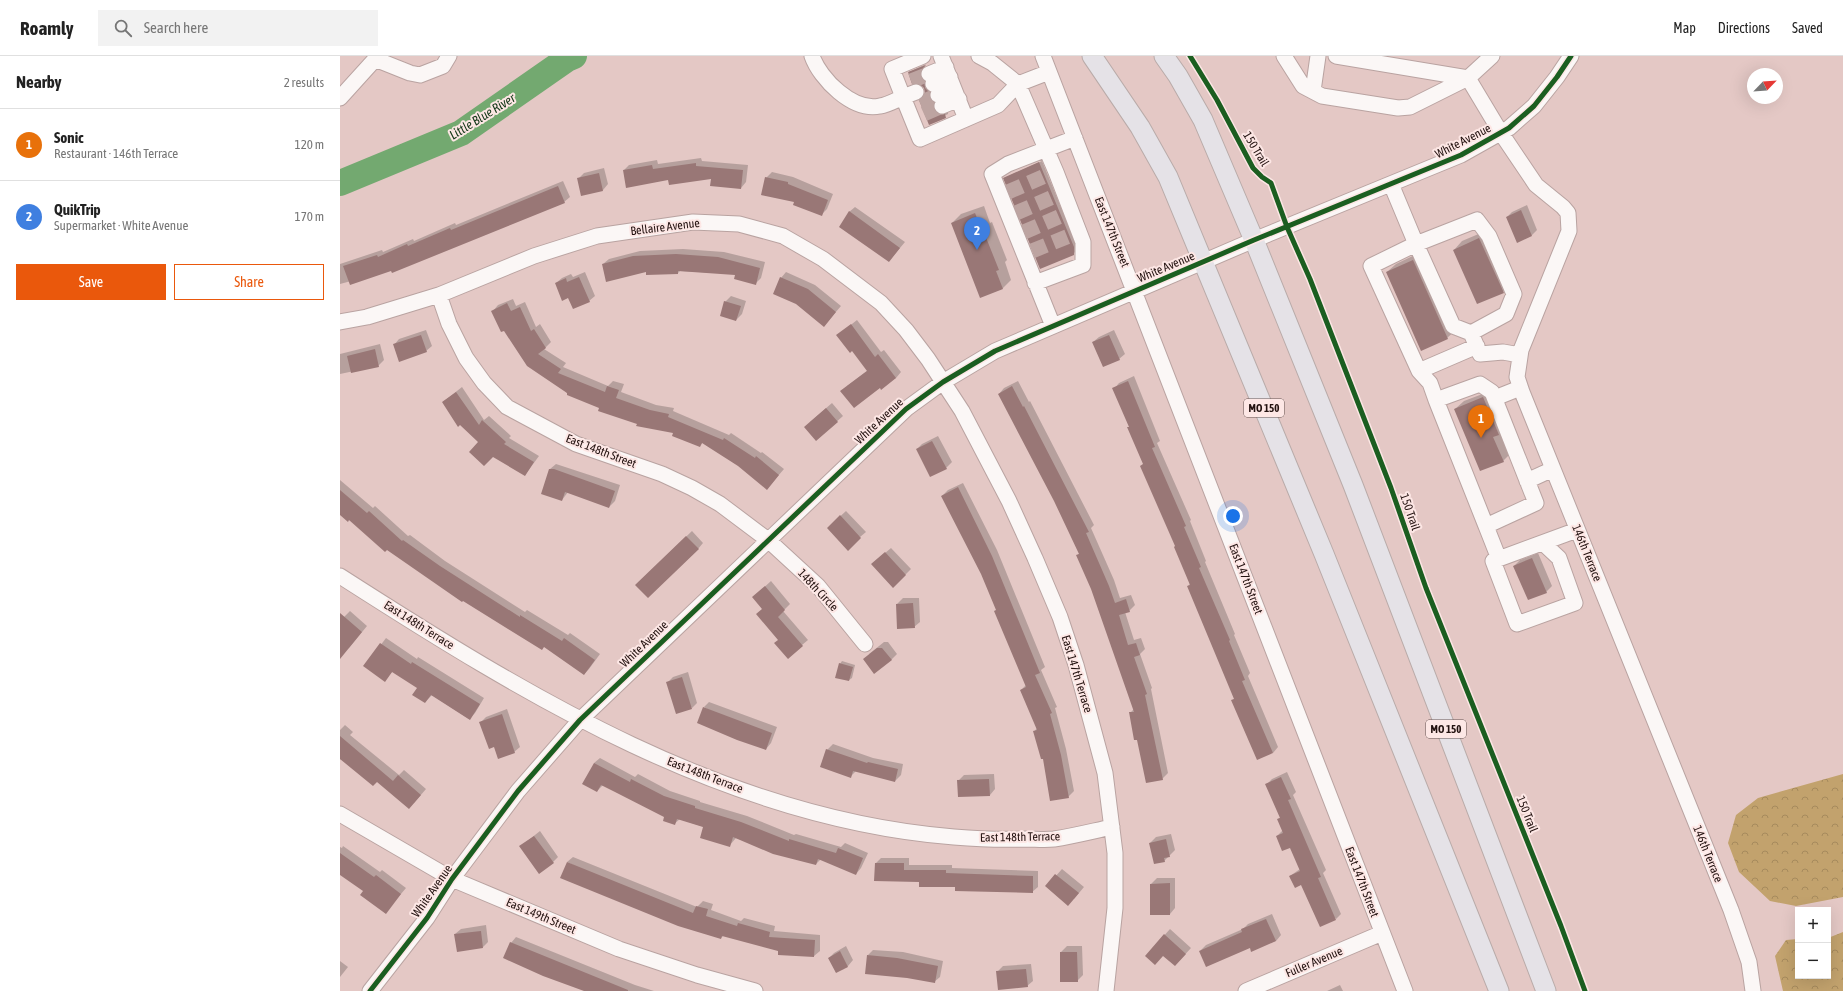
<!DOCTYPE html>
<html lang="en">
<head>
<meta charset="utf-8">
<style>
	:root { --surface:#fff; --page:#f2f2f2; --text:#222; --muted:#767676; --line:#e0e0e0; --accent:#ea580c }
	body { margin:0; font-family:"Asap Condensed",sans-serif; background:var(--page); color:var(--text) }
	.controls { position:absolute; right:12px; bottom:12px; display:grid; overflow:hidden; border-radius:0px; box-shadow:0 4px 16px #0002 }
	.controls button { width:36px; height:36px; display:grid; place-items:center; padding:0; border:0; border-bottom:1px solid var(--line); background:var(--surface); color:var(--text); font:20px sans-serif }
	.compass { position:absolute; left:1407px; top:12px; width:36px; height:36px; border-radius:50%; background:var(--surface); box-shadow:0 4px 16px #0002; rotate:65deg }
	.you { position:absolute; left:893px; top:460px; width:14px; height:14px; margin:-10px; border:3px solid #fff; border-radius:50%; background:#1a73e8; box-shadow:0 0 0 6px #1a73e833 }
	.badge { display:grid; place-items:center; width:26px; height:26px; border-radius:50%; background:var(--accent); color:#fff; font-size:13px; font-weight:700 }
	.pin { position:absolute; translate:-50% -33px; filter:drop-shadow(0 1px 2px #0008) }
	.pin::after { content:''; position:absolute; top:21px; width:14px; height:12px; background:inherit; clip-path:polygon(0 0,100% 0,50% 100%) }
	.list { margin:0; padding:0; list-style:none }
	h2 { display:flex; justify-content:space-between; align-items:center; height:52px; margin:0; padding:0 16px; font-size:17px }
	h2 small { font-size:13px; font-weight:400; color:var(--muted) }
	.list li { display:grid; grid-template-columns:26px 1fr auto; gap:12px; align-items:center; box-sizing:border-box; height:72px; padding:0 16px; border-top:1px solid var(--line) }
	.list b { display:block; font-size:15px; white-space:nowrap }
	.list p { margin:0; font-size:13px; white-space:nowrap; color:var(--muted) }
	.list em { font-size:13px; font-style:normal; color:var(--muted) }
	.actions { display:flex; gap:8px; padding:12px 16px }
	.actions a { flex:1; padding:9px 0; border:1px solid var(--accent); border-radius:0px; text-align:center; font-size:14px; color:var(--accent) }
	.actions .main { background:var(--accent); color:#fff }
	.icon { flex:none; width:22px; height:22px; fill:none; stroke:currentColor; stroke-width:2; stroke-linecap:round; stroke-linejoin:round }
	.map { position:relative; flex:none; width:1503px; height:935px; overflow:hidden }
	header { display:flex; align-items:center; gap:24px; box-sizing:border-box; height:56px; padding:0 20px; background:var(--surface); border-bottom:1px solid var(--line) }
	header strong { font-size:19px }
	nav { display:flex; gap:22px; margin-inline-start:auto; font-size:14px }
	.search { width:280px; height:36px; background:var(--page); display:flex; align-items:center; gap:10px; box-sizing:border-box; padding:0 14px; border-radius:0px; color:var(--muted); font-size:15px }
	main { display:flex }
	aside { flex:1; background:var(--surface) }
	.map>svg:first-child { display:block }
	.forest { fill:url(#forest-crowns) }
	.shadow { fill:#0003 }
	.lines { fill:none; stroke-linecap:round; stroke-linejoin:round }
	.river { stroke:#73a970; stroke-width:26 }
	.building { fill:#997776 }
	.minor-tunnel { stroke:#bda4a1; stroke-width:15; stroke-dasharray:15 8; stroke-linecap:butt }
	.minor-casing { stroke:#b9a3a1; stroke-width:17 }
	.major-casing { stroke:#b9aba9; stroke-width:21 }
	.minor { stroke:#fbf7f6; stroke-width:15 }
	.major { stroke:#e5e2e7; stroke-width:19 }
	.cycleway-casing { stroke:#fde7e5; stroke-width:8 }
	.cycleway { stroke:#1b5e20; stroke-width:5 }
	.labels { text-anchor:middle; stroke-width:4; stroke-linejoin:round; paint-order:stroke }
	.shield { fill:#fde7e5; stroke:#645250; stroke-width:1 }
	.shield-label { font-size:11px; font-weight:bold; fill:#231210 }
	.street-label { font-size:12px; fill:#231210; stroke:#fde7e5 }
	.water-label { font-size:13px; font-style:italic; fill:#113616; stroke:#fde7e5 }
</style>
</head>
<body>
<header>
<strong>Roamly</strong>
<div class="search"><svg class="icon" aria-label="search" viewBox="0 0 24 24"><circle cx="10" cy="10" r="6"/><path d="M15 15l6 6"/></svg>Search here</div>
<nav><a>Map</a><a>Directions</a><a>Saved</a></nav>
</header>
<main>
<aside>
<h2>Nearby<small>2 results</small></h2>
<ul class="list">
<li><span class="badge" style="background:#e8710a">1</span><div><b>Sonic</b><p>Restaurant · 146th Terrace</p></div><em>120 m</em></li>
<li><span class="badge" style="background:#3f7fe0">2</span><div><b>QuikTrip</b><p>Supermarket · White Avenue</p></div><em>170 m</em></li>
</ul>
<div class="actions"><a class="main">Save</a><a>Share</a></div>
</aside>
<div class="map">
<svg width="1503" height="935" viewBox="0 0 1503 935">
	<defs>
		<pattern id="forest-crowns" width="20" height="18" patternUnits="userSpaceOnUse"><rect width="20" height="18" fill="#c2a26d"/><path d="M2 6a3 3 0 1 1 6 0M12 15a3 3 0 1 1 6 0" fill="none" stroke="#a68a5d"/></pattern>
	</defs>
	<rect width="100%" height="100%" fill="#e4c8c5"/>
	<path class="forest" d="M1503,718V841L1456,850L1430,845L1399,816L1388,787L1396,759L1418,742Z
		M1503,876V935H1443L1435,900L1446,884L1458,883V920H1488V882Z"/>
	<path class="shadow" d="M586,8L582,13L583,18L592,33V37L587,32V35L592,39L603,57L608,56V58L589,67L585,32L569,16Z
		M361,102L362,105L408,109L406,126L401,132L372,121L329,123L284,114L289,109L317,104L318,108Z
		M702,105L736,188V195L733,198L664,122Z
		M264,112L268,128L263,134L242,139L238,123L244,117Z
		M432,116L453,121L493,138L487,153L481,159L456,146L426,122Z
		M223,125L230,141L224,146L52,214L0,228V208L42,194L43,196L73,183L74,185L115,167L116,169Z
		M1187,149L1197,174L1192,179L1177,185L1167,161L1172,156Z
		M644,150L650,167L652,166L667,204L665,206L671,224L663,232L641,240L612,167L621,158Z
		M515,151L565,186L549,205L509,156Z
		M1148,174L1172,227L1163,236L1114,194L1122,185Z
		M343,193L384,196L425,206L421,222L415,228L396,218L340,215L338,217L307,218V215L263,208L269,203L300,195Z
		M1081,196L1116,274L1107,282L1047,216L1056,208Z
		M245,216L255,240L249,245L229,241L216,227L222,222L231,218L233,221Z
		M446,216L475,229L501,250L489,264L457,247L441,222Z
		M391,240L406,245L402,258L396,264L385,246Z
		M173,243L176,250L185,246L196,271L200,268L211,286L204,293L226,307L223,311L268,330L273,325L284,328L281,336L316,349L334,352L333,355L389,379L391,377L421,397L422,396L444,413L432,427L399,409L363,386L359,390L335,376L298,367L228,338L153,255L158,249Z
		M517,264L541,296L544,294L561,316L556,322L540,331L507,330L528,314L513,294L498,279Z
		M86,274L92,290L86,295L54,289L59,283Z
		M774,274L785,298L779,303L753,286L759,281Z
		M40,288L44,304L38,310L0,318V298Z
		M794,320L820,385L817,387L851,464L850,465L866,505L865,506L895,578L894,579L910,617L908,620L938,691L933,697L892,645L895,642L848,530L850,528L836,490L790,370L774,333L779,327Z
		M678,325L689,346L690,345L754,469L751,472L774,524L780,542L791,539L795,549L789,555L785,556L794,584L801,582L805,593L800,598L812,632L811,633L828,717L822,723L798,683L790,657L794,653L752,532L738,499L740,497L715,445L659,338L664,332Z
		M122,331L144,364L149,360L171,380L169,382L199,400L185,419L140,385L103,346Z
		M1153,334L1172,396L1163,405L1115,353L1124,345Z
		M492,347L503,360L476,384L470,366Z
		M598,380L612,406L606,412L577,393L582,388Z
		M216,408L280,429L275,445L269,451L228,436L222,444L210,413Z
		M0,424L33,452L35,450L68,480L70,479L105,505L185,556L187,554L228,579L230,577L260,598L249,613L244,618L204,590L0,458Z
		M623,427L657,494L705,611L701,614L717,651L715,652L726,693L734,735L728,741L704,701L694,676L697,672L681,634L686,629L657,553L642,518L602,440L608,434Z
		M506,455L526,476L520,481L494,466Z
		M352,475L363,487L358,493L296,529Z
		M551,492L571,513L565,519L538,503Z
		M1198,497L1212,530L1206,536L1174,510L1180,504Z
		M431,525L450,548L443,555L468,584L462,589L439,584L422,553L419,536Z
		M563,542H579L580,566L574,571L557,548Z
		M10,555L27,570L9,592L0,595V558L3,562Z
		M46,582L77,603L78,601L144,642L135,657L129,663L92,639L85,646L79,632L53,615L45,624L25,610Z
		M544,586H548L557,598L551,604L529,598Z
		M502,605L515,609L512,622L509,624L500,608Z
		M348,616L357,647L352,652L327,627L333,621Z
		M369,646L437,671L431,687L426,693L364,651Z
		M167,653L180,691L174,696L154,690L141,666L146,661Z
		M5,669L13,676L10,679L59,719L64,714L86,733L74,747L0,703V674Z
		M493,688L533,702L563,708L561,719L555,725L516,715L511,720L487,694Z
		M260,702L295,721L298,718L330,735L360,745V746L407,760L454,779L456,778L501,791L505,787L528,797L521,812L516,818L481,803L476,808L396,782L389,790L364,771L340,763L334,768L326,761L263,729L257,735L254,707Z
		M947,716L956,736L953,739L986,814L983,817L1001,858L996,863L962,828L950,820L960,813L950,790L937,780L943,774L938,763L941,761L927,728L932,723Z
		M654,718L655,733L650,739L618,725L624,719Z
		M200,775L218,801L213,806L181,790Z
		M831,778L835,794L824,805L810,787L816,781Z
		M3,790L40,816L42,814L66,832L45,857L25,835L0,818V791L2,792Z
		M233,801L357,851L363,845L373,848L371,854L401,865L404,862L435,870L434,875L480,879V895L474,900L440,895L384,879L381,882L227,806Z
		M541,802H569V809H612V812L698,815V831L692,836L616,830L580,825L536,807Z
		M722,813L744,831L734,843L707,830Z
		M817,822H835V852L830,858L811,828Z
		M932,858L941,879L936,885L910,891L860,895L866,889L903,873L908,868Z
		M146,869L148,886L143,891L115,878L121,873Z
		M830,873L851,892L840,904L823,899L806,900Z
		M176,881L295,929L314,935H248L171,887Z
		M506,890L513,904L508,910L496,916L489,902L494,897Z
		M727,890H742L743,919L737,925L721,896Z
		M533,894L563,896L603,905L600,921L594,926L567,921L528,899Z
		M0,905L8,911L0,921Z
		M691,908L693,925L687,930L657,916L663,910Z
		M1000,929L1003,935H987Z"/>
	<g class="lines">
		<path class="river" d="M0,127L121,77L227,3L234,0"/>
	</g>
	<path class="building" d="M586,9L580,16L581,21L585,26V32L590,36V43L594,47V54L600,59L605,58L606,62L589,69L579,44L585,38L584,32L578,27L572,28L568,16Z
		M699,106L734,191V199L700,213L663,122Z
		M356,107V110L403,114L401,133L370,130L371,123L329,129L328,124L286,132L283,114L312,109L313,113Z
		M259,117L263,135L241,140L237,122Z
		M425,121L448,126V128L488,144L482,160L453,149L454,146L421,139Z
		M218,130L225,147L52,217L51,215L10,229L3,210L37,199L38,201L67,188L68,190L110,172L111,174Z
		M1181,154L1192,180L1177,187L1166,161Z
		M509,155L560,192L549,206L499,171Z
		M635,157L642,174H643L659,214L656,215L663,233L640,242L611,167Z
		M1139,182L1164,237L1137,248L1113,194Z
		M336,198L378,201L420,212L416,229L394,223L395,219L338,215V218L306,219V216L266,226L262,208L293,200Z
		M1073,204L1108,283L1081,295L1046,216Z
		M239,221L250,246L233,253L228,242L222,245L215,227L226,222L227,226Z
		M440,221L468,233L496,256L484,271L456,248L433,238Z
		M384,245L401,250L396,265L380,260Z
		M167,247L171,255L180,251L191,275L194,273L206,292L198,298L221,313L218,317L265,336L267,330L279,334L276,342L310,354L329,358L328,361L383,384L384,382L415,402L416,400L439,419L427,434L398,410L362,387L360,391L332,380L333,377L296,370L297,368L258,355L259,352L227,339V337L187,310L164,275L161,276L151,255Z
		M511,268L535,301L538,298L556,322L541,334L540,332L514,352L500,335L527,315L512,295L510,297L496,279Z
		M81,279L87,296L59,306L53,288Z
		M769,279L780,304L763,311L752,286Z
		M35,293L39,311L11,317L7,300Z
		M788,325L815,391L812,392L846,470L844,471L861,511L859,512L890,584L889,585L905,624L902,625L933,697L917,704L891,644L894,643L847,530L850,529L834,491L835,490L800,410L803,408L787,371H789L772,332Z
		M672,330L683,351L684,350L749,476L746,477L769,530L775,547L786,543L790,556L779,559L788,589L796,587L800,599L794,601L807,638L805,639L823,724L806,727L797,684H794L789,656H794L751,533L736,499L739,498L714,445L658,338Z
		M116,336L139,369L142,364L166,386L164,388L194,406L185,420L153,401L144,410L129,396L138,386L120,369L118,371L102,346Z
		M1143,341L1159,379L1153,381L1164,406L1140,415L1114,353Z
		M486,352L498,366L476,385L464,371Z
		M592,385L607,413L590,421L576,393Z
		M209,413H214L275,435L269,452L225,436L222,445L201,438Z
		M618,431L652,500L700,617L695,619L712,657L710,658L721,699L729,742L710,745L703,703H701L693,675L697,674L680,634L686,631L654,555L656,554L641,518L601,440Z
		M0,434L27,457L29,455L62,485L63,484L100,510L180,561V559L222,585L224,582L255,604L244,619L204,591L202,594L123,545L122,546L47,494L45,496L9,464L8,466L0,459Z
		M500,459L521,482L508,495L487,472Z
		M346,480L359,493L308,542L295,529Z
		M545,496L566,519L553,532L531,508Z
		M1192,502L1207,537L1188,544L1173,510Z
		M425,530L445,554L438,561L463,590L448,603L434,587L438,584L416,558L422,553L412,541Z
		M573,547L575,572L557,573L556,548Z
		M0,557L22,576L0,603Z
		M40,587L71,608L72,606L140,648L130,664L91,639L85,647L72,639L77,632L52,616L45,626L23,610Z
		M537,592H542L552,604L534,618L523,603Z
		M499,607L513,611L509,625L495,622Z
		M342,621L352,653L336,658L326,626Z
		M363,651L432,677L426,694L397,684L357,667Z
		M162,658L175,697L158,703L154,691L149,693L139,666Z
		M0,680L53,725L58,719L81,739L69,753L37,726L33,730L0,703Z
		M486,693L527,707L528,706L558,713L555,726L513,715L511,722L480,711Z
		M254,707L290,726L291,723L324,740L355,750V752L401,766L449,785V783L496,797L498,792L523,802L516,819L478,803L476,809L433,798L393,781L390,791L360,782L363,771L337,763L335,769L323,765L324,761L275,736L261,729L257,736L242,728Z
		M941,721L951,743L948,744L981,821L978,822L996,864L980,871L961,829L955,832L949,820L960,815L950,792L942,795L936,780L943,777L937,763L940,762L925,728Z
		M649,723L650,740L618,741L617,724Z
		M194,780L214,807L199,818L179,790Z
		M826,783L830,801L824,802L825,806L814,808L809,787Z
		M0,797L34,821L36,819L61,838L46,858L20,839L23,835L0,819Z
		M227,806L353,857L356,850L368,853L366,860L397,870L398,867L430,876L429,881L475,884L474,901L438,899V895L382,880L381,883L338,870L220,822Z
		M535,807H564V814H606V817L693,820V837L615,835V831H579V826L534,825Z
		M715,818L739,837L728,850L705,830Z
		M830,827V859H810V828Z
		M926,863L936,885L911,896L910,892L866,911L859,895L902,876L901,873Z
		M141,875L143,892L117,896L114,878Z
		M824,878L846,898L835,910L823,900L815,909L805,900Z
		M170,886L288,934V935H244L203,920L163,902Z
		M500,895L508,911L496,917L488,902Z
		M720,896H737L738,926H720Z
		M527,899L557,902L598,910L595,927L567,922L525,918Z
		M686,913L688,931L658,934L656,915Z"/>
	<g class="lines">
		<path class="minor-tunnel" d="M571,25L589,18
			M580,47L598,39
			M584,58L602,50
			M668,136L705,120
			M676,157L713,141
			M684,176L721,160
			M692,195L729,180"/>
		<defs>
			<path id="minor" d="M472,0C480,23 513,56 540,50C548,49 556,44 563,41L580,83L658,49L678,28L709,16
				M601,0L626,63
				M639,0L652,7L678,28L716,116L743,186V209L695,227
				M703,0L1065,935
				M944,0L963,30L982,40L1058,52L1070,51L1128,22L1161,77L1196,129L1223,151L1228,157L1229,175L1181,294L1177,321L1182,336L1391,854L1409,906L1413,935
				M996,0L1128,22L1152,0
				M35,3L70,17L80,19L103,10L109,0
				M589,18L606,11
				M593,28L610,21
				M973,35L978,0
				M576,36L563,41L552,13L583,0
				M598,39L614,33
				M0,42L38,0
				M602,50L619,43
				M1051,128L1076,188L1137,164L1149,180L1174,238L1166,258L1131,277L1140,298L1163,296L1180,299
				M99,239L109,268L126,302L144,327L167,351L236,388L322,418L352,432L380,448L428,484L478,530L525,588
				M0,266L27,261L99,239L194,200L257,180L353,166L399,168L443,180L483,203L541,247L566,274L588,303L622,355L646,401L669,445L695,502L720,561L736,609L765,717L775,797V852L766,935
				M713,270L652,118L668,108L735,82
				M1079,315L1137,290
				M1155,342L1180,332
				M1096,344L1140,328L1152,336L1196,447L1146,470L1096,344L1090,327L1079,315L1031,210L1076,188L1113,270L1131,277
				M1187,425L1213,413
				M1146,470L1159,503
				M1203,487L1219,502L1235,547L1177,568L1153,505L1237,474
				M0,520C187,640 387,763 614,781C638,783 661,784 685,783C695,783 705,784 714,783C734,780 753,775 772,771
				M0,758L112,823L279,893L357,919L415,935
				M30,935L87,862L112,823L178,735L240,664L566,353L603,326L655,295L914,184L1121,99L1169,72L1194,50L1217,21L1231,0
				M906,935L1042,877"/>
			<path id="major" d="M752,0L800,71L828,121L984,498L1159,935
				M824,0L838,20L863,64L914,184L1013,429L1206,935"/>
		</defs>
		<use href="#minor" class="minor-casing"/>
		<use href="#major" class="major-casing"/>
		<use href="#minor" class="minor"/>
		<use href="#major" class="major"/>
		<defs>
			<path id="cycleway" d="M850,0L877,44L913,112L922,121L931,127L947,171L970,223L1051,432L1086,532L1221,870L1245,935
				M30,935L87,862L112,823L178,735L240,664L566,353L603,326L655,295L914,184L1121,99L1169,72L1194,50L1217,21L1231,0"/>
		</defs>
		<use href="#cycleway" class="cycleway-casing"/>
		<use href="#cycleway" class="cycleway"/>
	</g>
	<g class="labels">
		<g class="shield">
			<rect x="904" y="343" width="40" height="18" rx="3"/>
			<rect x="1086" y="664" width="40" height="18" rx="3"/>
		</g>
		<g class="shield-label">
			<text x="924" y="356">MO 150</text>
			<text x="1106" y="677">MO 150</text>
		</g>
		<g class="street-label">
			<text transform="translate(1123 85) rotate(-27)" y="4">White Avenue</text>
			<text transform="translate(916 93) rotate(59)" y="4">150 Trail</text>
			<text transform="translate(325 171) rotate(-7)" y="4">Bellaire Avenue</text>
			<text transform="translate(772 176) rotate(68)" y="4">East 147th Street</text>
			<text transform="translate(826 211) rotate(-23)" y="4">White Avenue</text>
			<text transform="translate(539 365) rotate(-43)" y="4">White Avenue</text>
			<text transform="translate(261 395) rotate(21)" y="4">East 148th Street</text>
			<text transform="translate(1070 456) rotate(71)" y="4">150 Trail</text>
			<text transform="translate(1247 497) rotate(68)" y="4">146th Terrace</text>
			<text transform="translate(906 523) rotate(69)" y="4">East 147th Street</text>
			<text transform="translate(478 534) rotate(47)" y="4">148th Circle</text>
			<text transform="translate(79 569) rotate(32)" y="4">East 148th Terrace</text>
			<text transform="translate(304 588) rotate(-44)" y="4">White Avenue</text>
			<text transform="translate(737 618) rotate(73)" y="4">East 147th Terrace</text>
			<text transform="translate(365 719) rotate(21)" y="4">East 148th Terrace</text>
			<text transform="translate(1187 758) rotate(68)" y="4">150 Trail</text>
			<text transform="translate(680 781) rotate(-1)" y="4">East 148th Terrace</text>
			<text transform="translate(1368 798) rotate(68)" y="4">146th Terrace</text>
			<text transform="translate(1022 826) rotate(69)" y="4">East 147th Street</text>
			<text transform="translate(92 835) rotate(-55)" y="4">White Avenue</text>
			<text transform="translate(201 860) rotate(23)" y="4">East 149th Street</text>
			<text transform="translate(974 906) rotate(-23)" y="4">Fuller Avenue</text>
		</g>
		<g class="water-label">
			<text transform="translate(142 60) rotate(-32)" y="5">Little Blue River</text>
		</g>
	</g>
</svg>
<div class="controls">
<button>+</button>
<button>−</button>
</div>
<svg class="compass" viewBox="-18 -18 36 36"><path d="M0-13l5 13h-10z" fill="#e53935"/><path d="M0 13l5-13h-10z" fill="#767676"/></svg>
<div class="you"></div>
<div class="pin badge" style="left:1141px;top:382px;background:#e8710a">1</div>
<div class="pin badge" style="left:637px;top:194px;background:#3f7fe0">2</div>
</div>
</main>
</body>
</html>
